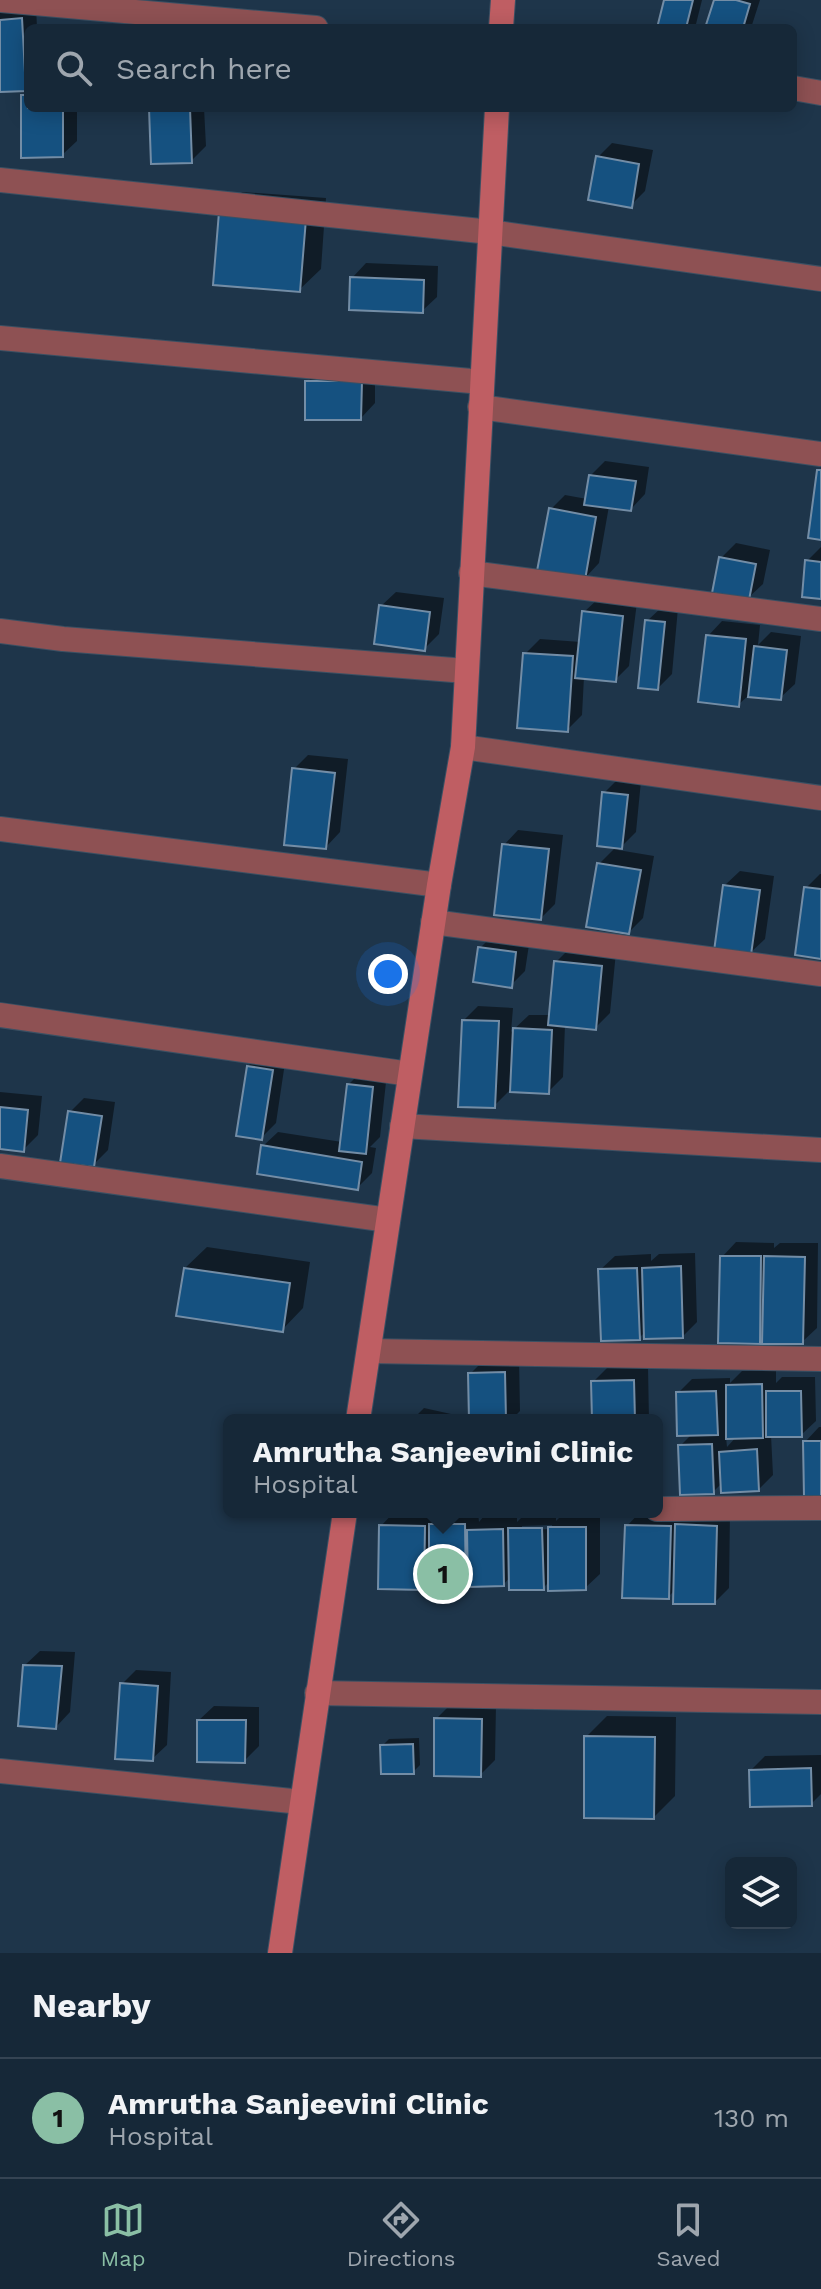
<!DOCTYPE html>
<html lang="en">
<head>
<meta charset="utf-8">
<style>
	:root { --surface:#162838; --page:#233443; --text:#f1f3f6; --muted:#9ea6ae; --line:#354453; --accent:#8abfa5 }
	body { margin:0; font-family:"Work Sans",sans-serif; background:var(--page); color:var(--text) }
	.controls { position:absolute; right:24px; bottom:24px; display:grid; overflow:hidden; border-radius:12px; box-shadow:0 4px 20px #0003 }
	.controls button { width:72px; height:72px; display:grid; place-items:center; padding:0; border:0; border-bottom:2px solid var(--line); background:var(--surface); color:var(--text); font:40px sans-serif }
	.you { position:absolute; left:388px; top:974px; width:28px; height:28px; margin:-20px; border:6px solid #fff; border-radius:50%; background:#1a73e8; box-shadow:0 0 0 12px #1a73e833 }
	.badge { display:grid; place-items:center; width:52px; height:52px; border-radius:50%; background:var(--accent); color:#111; font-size:26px; font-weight:700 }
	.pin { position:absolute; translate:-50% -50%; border:4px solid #fff; box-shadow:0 2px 8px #0006 }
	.popup { position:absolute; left:223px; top:1414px; width:440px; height:104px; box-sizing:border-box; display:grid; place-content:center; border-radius:12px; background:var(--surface); filter:drop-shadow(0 2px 6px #0005); font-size:26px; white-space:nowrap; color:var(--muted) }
	.popup b { font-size:30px; color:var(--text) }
	.popup::after { content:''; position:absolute; left:50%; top:100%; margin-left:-16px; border:16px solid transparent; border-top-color:var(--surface) }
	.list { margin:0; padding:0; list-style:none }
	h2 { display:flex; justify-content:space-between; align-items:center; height:104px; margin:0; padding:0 32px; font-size:34px }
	h2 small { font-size:26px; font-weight:400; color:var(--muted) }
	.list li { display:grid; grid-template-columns:52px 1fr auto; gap:24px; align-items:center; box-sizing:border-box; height:120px; padding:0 32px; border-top:2px solid var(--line) }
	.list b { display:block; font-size:30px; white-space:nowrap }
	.list p { margin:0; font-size:26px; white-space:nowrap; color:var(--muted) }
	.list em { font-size:26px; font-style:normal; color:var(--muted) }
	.icon { flex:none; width:44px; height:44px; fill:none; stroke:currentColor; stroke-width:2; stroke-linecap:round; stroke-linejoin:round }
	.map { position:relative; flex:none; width:821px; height:1953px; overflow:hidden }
	.search { position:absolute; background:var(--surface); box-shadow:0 4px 20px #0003; left:24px; right:24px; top:24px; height:88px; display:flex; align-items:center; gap:20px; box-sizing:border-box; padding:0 28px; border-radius:12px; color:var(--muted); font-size:30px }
	.sheet { height:224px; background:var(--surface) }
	nav { display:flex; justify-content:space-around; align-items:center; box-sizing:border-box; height:112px; border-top:2px solid var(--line); background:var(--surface); font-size:22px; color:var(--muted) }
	nav a { display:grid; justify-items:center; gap:4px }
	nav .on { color:var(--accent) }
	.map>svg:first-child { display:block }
	.shadow { fill:#0007; fill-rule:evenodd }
	.building { fill:#155180; stroke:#738da6; stroke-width:2 }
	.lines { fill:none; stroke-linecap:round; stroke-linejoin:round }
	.minor-casing { stroke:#3b5063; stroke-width:26 }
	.secondary-casing { stroke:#3b5063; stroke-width:26 }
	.minor { stroke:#8e5153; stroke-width:24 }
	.secondary { stroke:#bf5e63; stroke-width:24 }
</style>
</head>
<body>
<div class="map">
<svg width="821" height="1953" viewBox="0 0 821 1953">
	<rect width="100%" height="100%" fill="#1e354a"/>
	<path class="shadow" d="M666,0H702L695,28H659Z
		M716,0H760L751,28H707Z
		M36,5L37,28H28V89L0,90V8Z
		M28,91V108H77V141L62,155L23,156V96Z
		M151,108H204L206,146L191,161Z
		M612,143L653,150L645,191L631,205L598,157Z
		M242,192L326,198L321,269L299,290L221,213Z
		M366,263L438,266L437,297L422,311L352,278Z
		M322,368H375V403L361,418L307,382Z
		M605,461L649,467L645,494L631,509L609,506L599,563L585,578L551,509L565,495L587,499L590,476Z
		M736,543L770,550L763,584L748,598L721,558Z
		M821,547V597L807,561Z
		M396,592L444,598L439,634L424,649L381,606Z
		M599,598L637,602L629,666L615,680L584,677L582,715L567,730L525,654L540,639L581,642L584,612Z
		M662,607L678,608L672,674L658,688L647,621Z
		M722,621L760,625L758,645L771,632L801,636L795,684L780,698L749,695L738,705L708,636Z
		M308,755L348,759L340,832L326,847L294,769Z
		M618,779L641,781L636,832L618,850L654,856L643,918L629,932L599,864L617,846L604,793Z
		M518,830L563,835L555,904L541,918L504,845Z
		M740,871L774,876L765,939L750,953L725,885Z
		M820,874H821V957L806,888Z
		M494,934L530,938L525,971L511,985L480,948Z
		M570,948L616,952L610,1013L595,1028L565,1025L563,1077L548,1092L510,1090L494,1106L464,1020L478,1006L513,1008L511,1032L529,1015H551L556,962Z
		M263,1052L286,1056L276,1123L261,1138L248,1066Z
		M363,1070L387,1073L380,1137L370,1147L376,1148L372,1173L357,1188L263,1146L278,1132L342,1142L348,1085Z
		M0,1092L42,1096L38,1135L23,1150L0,1147Z
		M84,1098L115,1102L108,1150L93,1165L70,1112Z
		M736,1242L774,1243V1248L780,1243H818L817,1328L802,1342L764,1337L759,1342L722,1257Z
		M207,1247L310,1262L303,1308L282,1330L185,1268Z
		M695,1253L697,1322L683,1336L646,1331L639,1338L600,1270L615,1256L651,1254V1261L659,1254Z
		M519,1358L520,1411L511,1420H471L470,1374L485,1359Z
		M608,1367H648L649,1420H574L578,1416H594L593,1382Z
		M776,1370V1383L782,1377H815L816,1421L801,1435H771L773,1475L759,1489L723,1482L713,1492L680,1446L692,1434L678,1393L692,1379L730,1378V1383L742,1371ZM737,1436L727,1447L726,1437Z
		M424,1408L451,1414L450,1420H412Z
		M819,1427H821V1495L805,1442Z
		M394,1512H438V1518L444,1512H478L479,1522L484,1516H517V1522L524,1515L556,1514V1521L564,1513H600V1574L585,1588L550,1581L543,1588L511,1576L504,1584L468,1585L465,1588L431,1580L423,1588L381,1526ZM552,1525V1529L522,1530V1526Z
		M640,1512H730L729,1588L715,1602L675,1590L668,1597L627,1526Z
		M40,1651L75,1652L70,1712L56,1727L25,1665Z
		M136,1670L171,1672L167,1745L152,1759L122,1684Z
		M451,1704L496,1705L495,1760L480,1775L436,1719Z
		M214,1706L259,1707V1746L244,1761L199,1720Z
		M607,1716L676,1717L675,1796L654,1817L586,1737Z
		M419,1738L420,1765L413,1772L382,1746L389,1739Z
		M821,1755V1794L811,1804L751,1770L765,1756Z"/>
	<path class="building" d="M664,0H693L686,28H657Z
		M714,0H736L750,4L743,28H705Z
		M22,18L26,91L0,92V20Z
		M21,95H28V108H63V157L21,158Z
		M149,108H190L192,163L151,164Z
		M596,156L639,164L632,208L588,200Z
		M219,212L306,219L300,292L213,285Z
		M350,277L424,280L423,313L349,310Z
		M305,381H362L361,420H305Z
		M817,470H821V540L808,538Z
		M589,475L636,481L631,511L584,505Z
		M549,508L596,517L585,580L537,571Z
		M719,557L756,564L749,600L712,593Z
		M805,560L821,562V599L802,597Z
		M379,605L430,612L425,651L374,644Z
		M582,611L623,616L616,682L575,678Z
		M645,620L665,622L658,690L638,688Z
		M706,635L746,639L739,707L698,702Z
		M754,646L787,650L781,700L748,697Z
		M523,653L573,656L568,732L517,728Z
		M292,768L335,773L326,849L284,845Z
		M602,792L628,795L622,849L597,846Z
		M502,844L549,849L541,920L494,915Z
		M597,863L641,870L629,934L586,927Z
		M723,885L760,890L751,955L714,951Z
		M804,887L821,889V959L795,955Z
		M478,947L516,952L512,988L473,982Z
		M554,961L602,966L596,1030L548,1025Z
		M462,1020L499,1021L495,1108L458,1107Z
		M513,1028L552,1030L549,1094L510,1092Z
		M247,1066L273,1070L262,1140L236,1136Z
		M347,1084L373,1087L366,1154L339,1151Z
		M0,1107L28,1110L24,1152L0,1149Z
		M68,1111L102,1116L94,1167L60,1163Z
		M261,1145L362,1162L358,1190L257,1174Z
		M720,1256H761L760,1344L718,1343Z
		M764,1256L805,1257L803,1344H762Z
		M681,1266L683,1338L644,1339L642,1268Z
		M184,1268L290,1283L283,1332L176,1316Z
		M637,1268L640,1340L601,1341L598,1269Z
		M505,1372L506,1420H469L468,1373Z
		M634,1380L635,1420H592L591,1381Z
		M762,1384L763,1438L726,1439V1385Z
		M716,1391L718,1435L677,1436L676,1392Z
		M766,1391H801L802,1437H766Z
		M803,1441H821V1497H804Z
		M712,1444L714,1494L680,1495L678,1445Z
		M757,1449L759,1491L721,1493L719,1452Z
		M429,1524H465L466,1590H429Z
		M675,1524L717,1526L715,1604H673Z
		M379,1525L425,1526L424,1590L378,1589Z
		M625,1525L671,1526L669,1599L622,1598Z
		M548,1527H586V1590L548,1591Z
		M508,1528H542L544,1590H509Z
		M503,1529L504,1586L468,1587L467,1530Z
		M23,1665L62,1666L56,1729L18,1726Z
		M120,1683L158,1686L153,1761L115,1759Z
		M434,1718L482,1719L481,1777L434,1776Z
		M197,1720H246L245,1763L197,1762Z
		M584,1736L655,1737L654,1819L584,1818Z
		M413,1744L414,1774H381L380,1745Z
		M811,1768L812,1806L750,1807L749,1770Z"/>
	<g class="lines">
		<defs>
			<path id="minor" d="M0,0L316,28
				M793,88L821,93
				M0,180L490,232L821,279
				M0,338L482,382
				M480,407L821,454
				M471,573L821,619
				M0,631L63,639L466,671
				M463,747L821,798
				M0,829L439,885
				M433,922L821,974
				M0,1015L410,1074
				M402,1126L821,1150
				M0,1166L388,1220
				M369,1351L821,1359
				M657,1509L821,1508
				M317,1693L821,1702
				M0,1771L301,1802"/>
			<path id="secondary" d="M501,28L503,0
				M358,1420L439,885L463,747L497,108
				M280,1953L345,1512"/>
		</defs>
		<use href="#minor" class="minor-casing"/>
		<use href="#secondary" class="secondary-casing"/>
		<use href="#minor" class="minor"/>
		<use href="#secondary" class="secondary"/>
	</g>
</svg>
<div class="controls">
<button><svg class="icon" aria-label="layers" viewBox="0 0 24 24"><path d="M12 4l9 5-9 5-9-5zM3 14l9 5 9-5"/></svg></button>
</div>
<div class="you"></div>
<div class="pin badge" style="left:443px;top:1574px">1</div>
<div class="popup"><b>Amrutha Sanjeevini Clinic</b>Hospital</div>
<div class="search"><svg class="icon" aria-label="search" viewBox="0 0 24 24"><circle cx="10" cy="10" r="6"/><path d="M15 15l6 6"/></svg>Search here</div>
</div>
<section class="sheet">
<h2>Nearby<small></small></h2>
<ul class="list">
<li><span class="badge">1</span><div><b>Amrutha Sanjeevini Clinic</b><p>Hospital</p></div><em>130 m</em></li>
</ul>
</section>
<nav>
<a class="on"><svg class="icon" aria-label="map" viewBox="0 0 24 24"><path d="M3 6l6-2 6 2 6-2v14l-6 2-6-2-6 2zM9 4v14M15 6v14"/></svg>Map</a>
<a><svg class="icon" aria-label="directions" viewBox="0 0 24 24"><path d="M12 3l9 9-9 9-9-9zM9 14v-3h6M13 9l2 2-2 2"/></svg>Directions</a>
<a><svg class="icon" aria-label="saved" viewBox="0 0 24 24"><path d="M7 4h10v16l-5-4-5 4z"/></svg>Saved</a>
</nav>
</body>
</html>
